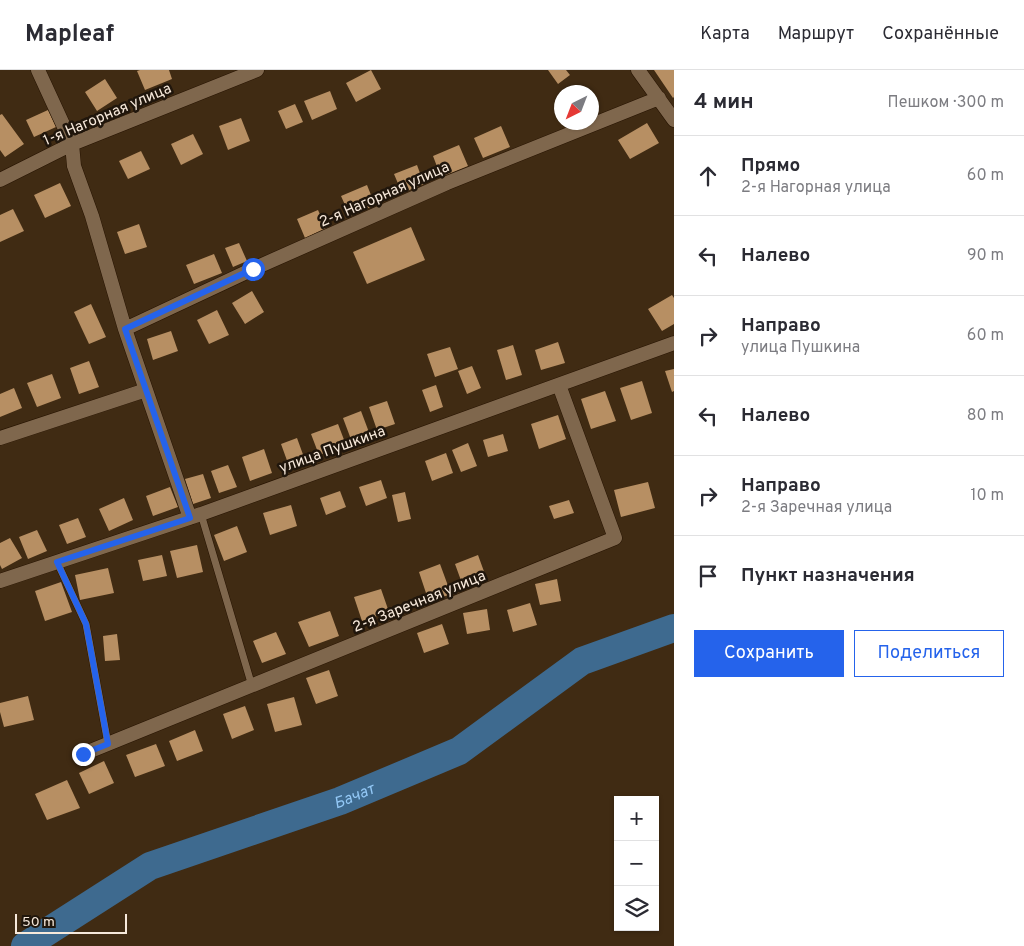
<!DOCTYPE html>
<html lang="ru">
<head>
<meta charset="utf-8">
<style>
	:root { --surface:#fff; --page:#f2f2f3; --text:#2b2b33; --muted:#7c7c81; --line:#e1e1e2; --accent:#2563eb }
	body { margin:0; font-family:Overpass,sans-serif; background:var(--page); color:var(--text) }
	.controls { position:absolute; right:15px; bottom:15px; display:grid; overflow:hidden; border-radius:0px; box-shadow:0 1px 4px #0004 }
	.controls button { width:45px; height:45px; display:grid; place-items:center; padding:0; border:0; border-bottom:1px solid var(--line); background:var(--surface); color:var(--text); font:25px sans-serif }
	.compass { position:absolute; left:554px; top:15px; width:45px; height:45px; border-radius:50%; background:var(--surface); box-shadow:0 1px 4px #0004; rotate:222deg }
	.scale { position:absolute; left:15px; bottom:12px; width:112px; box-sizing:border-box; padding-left:5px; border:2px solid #f7e9db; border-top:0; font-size:14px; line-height:18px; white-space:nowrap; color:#f7e9db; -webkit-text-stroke:4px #20160c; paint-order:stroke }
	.stop { position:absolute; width:15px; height:15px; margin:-11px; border:4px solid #2563eb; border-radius:50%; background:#fff }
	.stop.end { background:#2563eb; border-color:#fff; box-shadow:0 1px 5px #0008 }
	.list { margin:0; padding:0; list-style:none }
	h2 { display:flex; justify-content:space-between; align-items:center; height:65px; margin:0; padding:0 20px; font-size:21px }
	h2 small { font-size:16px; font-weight:400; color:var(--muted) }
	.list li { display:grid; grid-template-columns:32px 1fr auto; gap:15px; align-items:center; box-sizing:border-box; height:80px; padding:0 20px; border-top:1px solid var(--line) }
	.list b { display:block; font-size:19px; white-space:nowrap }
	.list p { margin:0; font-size:16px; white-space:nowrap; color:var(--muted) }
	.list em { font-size:16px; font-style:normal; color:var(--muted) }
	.actions { display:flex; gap:10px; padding:15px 20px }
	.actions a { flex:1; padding:11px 0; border:1px solid var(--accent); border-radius:0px; text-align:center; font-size:18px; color:var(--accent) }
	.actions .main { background:var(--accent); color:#fff }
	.icon { flex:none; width:28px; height:28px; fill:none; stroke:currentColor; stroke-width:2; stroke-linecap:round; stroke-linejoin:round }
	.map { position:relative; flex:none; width:674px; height:876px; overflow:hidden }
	header { display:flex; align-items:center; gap:30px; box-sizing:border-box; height:70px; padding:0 25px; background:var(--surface); border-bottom:1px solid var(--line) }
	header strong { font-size:24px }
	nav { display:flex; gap:28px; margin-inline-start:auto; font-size:18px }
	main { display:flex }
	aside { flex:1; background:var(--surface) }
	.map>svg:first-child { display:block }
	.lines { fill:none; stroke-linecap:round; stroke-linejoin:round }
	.river { stroke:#3e6a8f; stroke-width:28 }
	.building { fill:#b78f63 }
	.lane-casing { stroke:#261300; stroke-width:8 }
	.street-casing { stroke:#261300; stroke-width:15 }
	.lane { stroke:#7f674d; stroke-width:7 }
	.street { stroke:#7f674d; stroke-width:14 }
	.route { stroke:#2563eb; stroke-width:6 }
	.labels { text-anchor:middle; stroke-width:5; stroke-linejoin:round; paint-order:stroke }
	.street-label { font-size:15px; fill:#f7e9db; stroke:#20160c }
	.water-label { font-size:16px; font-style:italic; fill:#93c8f6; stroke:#20160c }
</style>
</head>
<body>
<header>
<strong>Mapleaf</strong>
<nav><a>Карта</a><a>Маршрут</a><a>Сохранённые</a></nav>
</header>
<main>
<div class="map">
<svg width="674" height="876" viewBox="0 0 674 876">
	<rect width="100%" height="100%" fill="#402b13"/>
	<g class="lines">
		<path class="river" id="s1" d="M25,876L150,796L340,731L459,681L582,591L674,558"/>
	</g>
	<path class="building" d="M140,0H169L172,9L145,20L137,1Z
		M371,0L381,19L356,32L346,13Z
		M548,0H566L570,5L558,14Z
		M654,0H674V27L673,28Z
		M105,9L117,28L97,41L85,22Z
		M330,21L337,39L312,50L304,31Z
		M295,34L303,52L286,59L278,41Z
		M48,40L56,57L34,67L26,50Z
		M2,44L24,74L5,87L0,80V45Z
		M241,48L250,71L228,80L219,56Z
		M647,53L659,73L630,89L618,70Z
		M501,56L510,77L483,88L474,68Z
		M193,64L203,84L181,95L171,74Z
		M459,75L468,96L441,107L433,86Z
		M141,81L150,99L128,109L119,91Z
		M417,95L424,114L402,123L394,104Z
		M60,113L71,136L45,148L34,125Z
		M367,115L375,135L350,146L341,126Z
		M13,139L24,161L0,172V145Z
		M318,140L326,158L305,168L297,149Z
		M139,154L147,177L125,184L117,162Z
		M411,157L425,190L367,214L353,182Z
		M239,173L247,191L233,197L225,178Z
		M214,184L222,203L194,214L186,195Z
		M252,221L264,242L245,254L232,233Z
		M672,225L674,228V254L662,261L648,239Z
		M91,234L106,267L89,274L74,242Z
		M217,240L229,265L209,274L197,250Z
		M171,261L178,281L153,290L147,269Z
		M558,272L565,293L541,300L535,280Z
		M513,275L522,305L506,310L497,280Z
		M450,277L458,299L435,307L427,284Z
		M89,291L99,317L79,324L70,298Z
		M472,296L481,318L467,324L458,301Z
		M674,299V321L672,322L665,301Z
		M52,304L61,328L37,337L27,313Z
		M642,311L652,343L631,350L620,318Z
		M436,315L443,337L430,342L422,320Z
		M14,318L22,338L0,347V324Z
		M605,321L616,351L591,359L581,329Z
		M387,331L395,354L377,360L369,337Z
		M361,341L370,365L352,372L343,348Z
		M558,345L566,369L539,379L531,354Z
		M338,354L346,375L319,385L311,364Z
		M503,364L508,381L488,387L483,370Z
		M297,368L305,390L289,396L281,374Z
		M468,373L477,396L461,402L452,380Z
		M264,379L272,403L250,411L242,387Z
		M446,383L453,403L432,411L425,391Z
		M228,395L237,417L219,423L211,401Z
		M203,404L211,428L193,434L185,409Z
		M381,410L387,428L366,436L359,417Z
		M648,412L655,438L621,447L614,420Z
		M170,417L178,437L153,446L146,426Z
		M340,421L346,437L326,445L320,428Z
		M405,422L411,449L398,452L392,425Z
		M124,428L133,450L109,461L99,439Z
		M569,430L574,443L554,449L549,436Z
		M291,435L297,456L270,465L263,443Z
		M78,448L86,467L67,474L59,455Z
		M237,456L247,482L224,491L214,465Z
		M37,460L47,481L28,489L19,467Z
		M10,468L22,488L2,499L0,495V473Z
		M197,475L203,502L177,508L170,481Z
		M162,485L167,506L143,511L138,490Z
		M478,485L486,507L463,516L455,494Z
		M440,494L451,524L429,532L419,502Z
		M108,498L114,523L80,530L75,505Z
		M557,509L561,531L540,535L535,514Z
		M61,512L72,542L45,551L35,521Z
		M381,519L389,542L362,551L354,527Z
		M530,533L537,555L513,562L507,540Z
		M487,539L490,560L467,564L463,543Z
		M330,541L339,566L309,577L298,552Z
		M442,554L449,574L424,583L417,563Z
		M276,562L286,584L262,593L253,571Z
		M117,564L120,590L105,591L103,566Z
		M329,600L338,626L316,634L306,608Z
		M28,626L34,650L4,657L0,642V633Z
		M294,627L302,655L275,662L267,634Z
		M245,636L254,660L232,669L223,644Z
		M195,660L203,681L177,691L169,671Z
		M156,674L165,696L135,707L126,685Z
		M104,691L114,713L89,724L79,703Z
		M67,710L80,738L47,750L35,724Z"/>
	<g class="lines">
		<defs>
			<path id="lane" d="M201,444L252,616
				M57,492L86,554L108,674"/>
			<path id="street" d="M38,0L72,74L74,96L92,146L125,259L190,448
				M638,0L674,50
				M0,110L72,74L257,0
				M125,259L253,199L447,113L659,28
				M0,368L146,320
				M0,511L201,444L674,273
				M83,684L615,468L559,315"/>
		</defs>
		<use href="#lane" class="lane-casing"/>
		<use href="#street" class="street-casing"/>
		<use href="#lane" class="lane"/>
		<use href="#street" class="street"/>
	</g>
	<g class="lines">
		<path class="route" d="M83,684L108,674L86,554L57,492L190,448L125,259L253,199"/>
	</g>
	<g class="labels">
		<g class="street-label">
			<text transform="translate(107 44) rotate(-23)" y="5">1-я Нагорная улица</text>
			<text transform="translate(384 124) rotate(-24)" y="5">2-я Нагорная улица</text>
			<text transform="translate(332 379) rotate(-20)" y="5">улица Пушкина</text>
			<text transform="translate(419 531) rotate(-22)" y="5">2-я Заречная улица</text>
		</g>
		<g class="water-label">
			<text dy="6" stroke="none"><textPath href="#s1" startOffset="364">Бачат</textPath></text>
		</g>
	</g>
</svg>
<div class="controls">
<button>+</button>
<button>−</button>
<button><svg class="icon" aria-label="layers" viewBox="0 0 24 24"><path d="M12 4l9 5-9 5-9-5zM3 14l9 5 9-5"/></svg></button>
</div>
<svg class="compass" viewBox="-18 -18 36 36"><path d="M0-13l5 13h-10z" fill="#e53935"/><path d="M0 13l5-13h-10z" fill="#7c7c81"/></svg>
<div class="scale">50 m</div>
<div class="stop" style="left:253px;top:199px"></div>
<div class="stop end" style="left:83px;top:684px"></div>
</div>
<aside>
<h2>4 мин<small>Пешком · 300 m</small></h2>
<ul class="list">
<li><svg class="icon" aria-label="ahead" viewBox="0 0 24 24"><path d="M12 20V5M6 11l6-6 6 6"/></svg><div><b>Прямо</b><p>2-я Нагорная улица</p></div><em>60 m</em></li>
<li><svg class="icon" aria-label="left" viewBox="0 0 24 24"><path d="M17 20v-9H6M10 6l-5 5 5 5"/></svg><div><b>Налево</b></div><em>90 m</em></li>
<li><svg class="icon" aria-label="right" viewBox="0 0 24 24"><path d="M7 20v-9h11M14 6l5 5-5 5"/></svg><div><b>Направо</b><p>улица Пушкина</p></div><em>60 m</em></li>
<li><svg class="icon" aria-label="left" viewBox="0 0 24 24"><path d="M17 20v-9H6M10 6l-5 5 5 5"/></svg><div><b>Налево</b></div><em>80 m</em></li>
<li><svg class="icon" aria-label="right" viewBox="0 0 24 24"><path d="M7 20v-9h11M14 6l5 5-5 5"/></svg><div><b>Направо</b><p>2-я Заречная улица</p></div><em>10 m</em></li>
<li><svg class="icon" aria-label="arrive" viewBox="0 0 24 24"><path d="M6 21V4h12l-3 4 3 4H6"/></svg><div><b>Пункт назначения</b></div></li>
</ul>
<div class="actions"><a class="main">Сохранить</a><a>Поделиться</a></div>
</aside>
</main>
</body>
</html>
